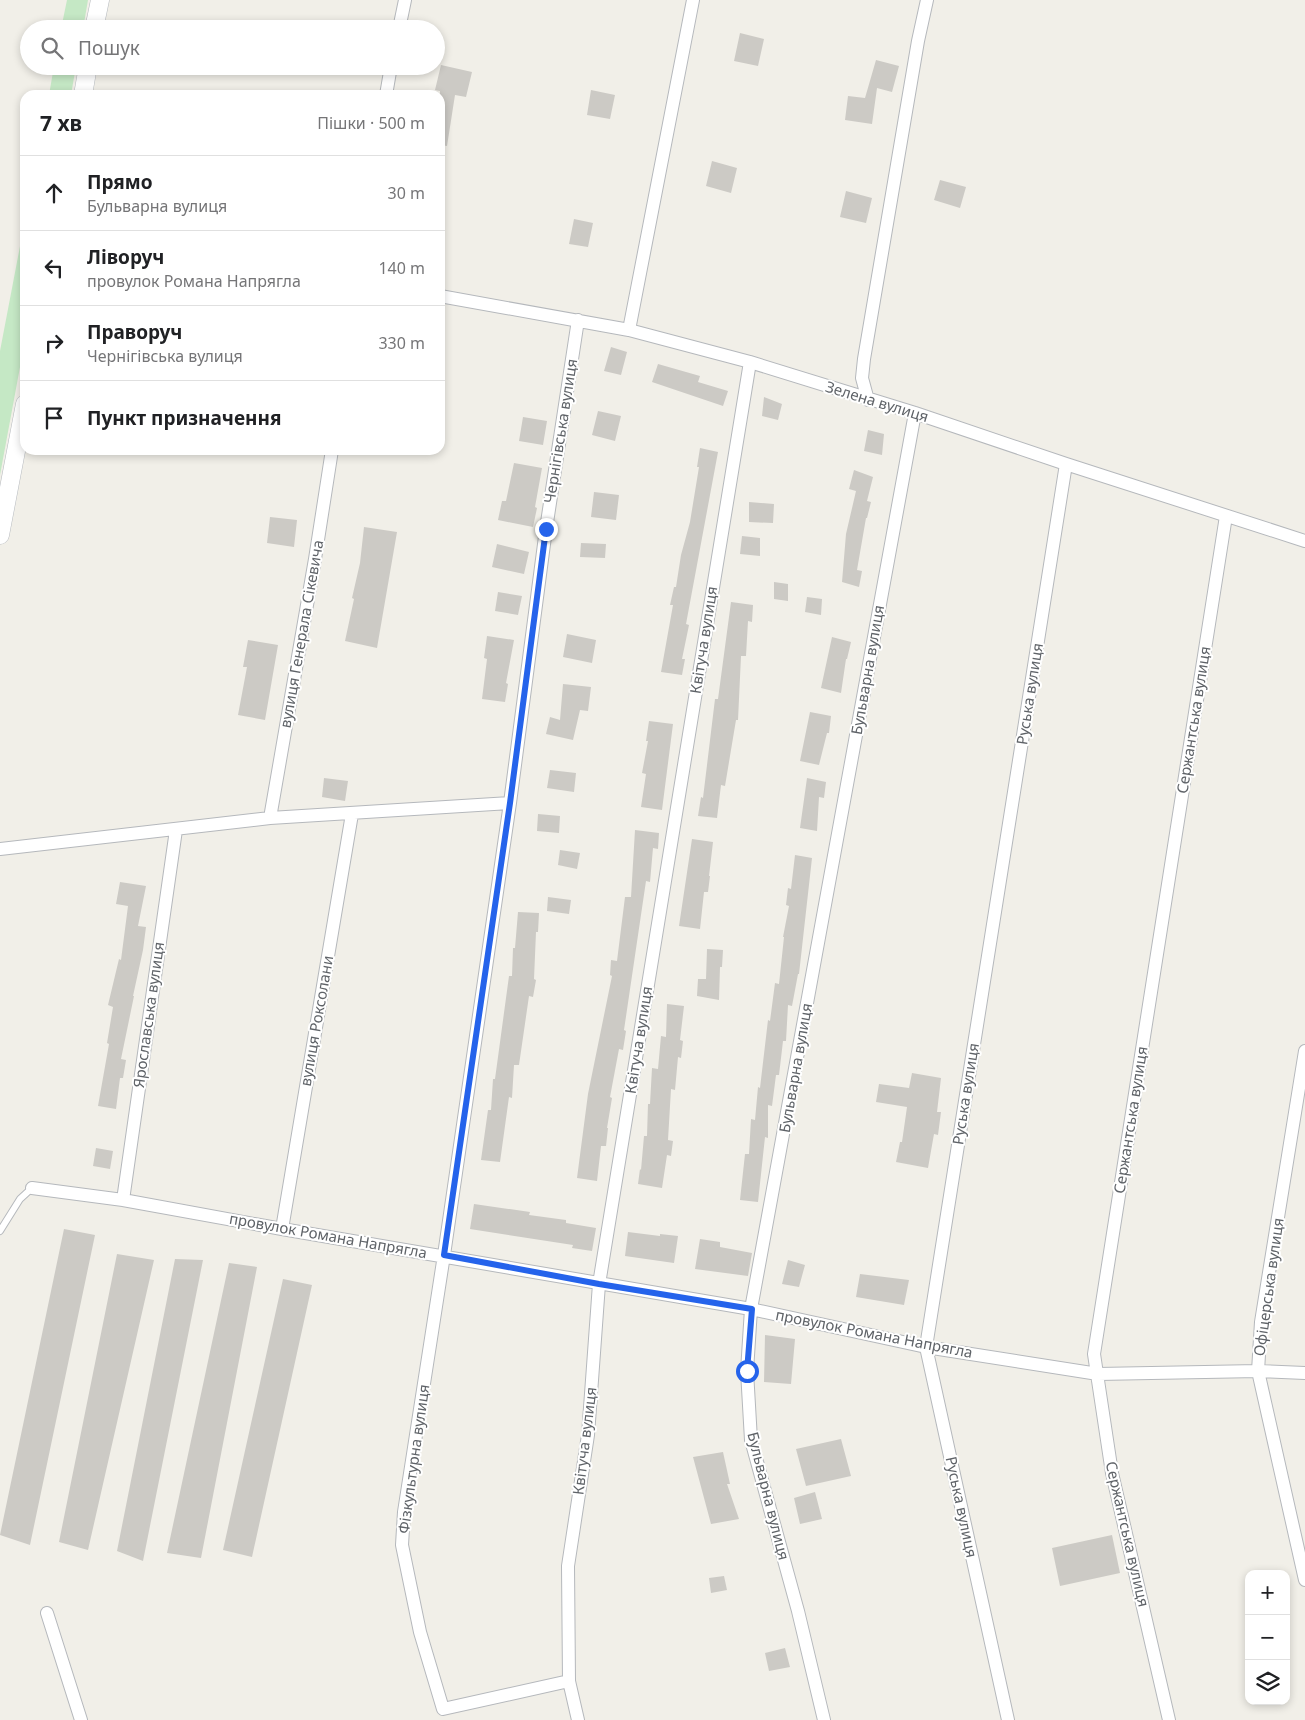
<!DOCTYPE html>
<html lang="uk">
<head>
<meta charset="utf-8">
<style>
	:root { --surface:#fff; --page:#f2f2f2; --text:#202124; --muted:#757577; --line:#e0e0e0 }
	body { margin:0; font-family:"Noto Sans",sans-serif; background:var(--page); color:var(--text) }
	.controls { position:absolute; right:15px; bottom:15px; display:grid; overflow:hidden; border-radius:10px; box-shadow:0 2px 8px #0003 }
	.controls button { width:45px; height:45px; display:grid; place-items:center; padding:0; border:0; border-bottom:1px solid var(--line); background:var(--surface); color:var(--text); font:25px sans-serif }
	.stop { position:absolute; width:15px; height:15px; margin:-11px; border:4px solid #2563eb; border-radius:50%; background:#fff }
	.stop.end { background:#2563eb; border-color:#fff; box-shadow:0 1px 5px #0008 }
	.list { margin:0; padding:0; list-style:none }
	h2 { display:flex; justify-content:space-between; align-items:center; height:65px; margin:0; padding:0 20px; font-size:21px }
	h2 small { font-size:16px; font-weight:400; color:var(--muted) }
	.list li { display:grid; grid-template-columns:32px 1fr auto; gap:15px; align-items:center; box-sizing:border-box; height:75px; padding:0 20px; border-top:1px solid var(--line) }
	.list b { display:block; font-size:19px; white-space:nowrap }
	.list p { margin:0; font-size:16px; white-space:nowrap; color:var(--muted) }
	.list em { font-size:16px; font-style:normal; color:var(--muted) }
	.icon { flex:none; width:28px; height:28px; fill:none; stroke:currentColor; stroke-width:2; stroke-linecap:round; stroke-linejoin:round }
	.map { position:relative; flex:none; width:1305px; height:1720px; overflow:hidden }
	.search { position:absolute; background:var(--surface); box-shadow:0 2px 8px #0003; left:20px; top:20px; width:425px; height:55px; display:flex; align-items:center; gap:12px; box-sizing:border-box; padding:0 18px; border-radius:28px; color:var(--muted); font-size:19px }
	.panel { position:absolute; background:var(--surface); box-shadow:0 2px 8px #0003; left:20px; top:90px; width:425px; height:365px; border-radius:15px }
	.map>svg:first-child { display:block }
	.green { fill:#c5e8c5 }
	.building { fill:#cccac5 }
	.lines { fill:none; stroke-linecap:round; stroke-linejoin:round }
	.lane-casing { stroke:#b5b8bc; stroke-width:8 }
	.street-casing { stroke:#b5b8bc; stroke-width:14 }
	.secondary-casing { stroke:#b6babf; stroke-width:19 }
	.lane { stroke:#fff; stroke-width:6 }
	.street { stroke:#fff; stroke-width:12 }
	.secondary { stroke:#fff; stroke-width:18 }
	.route { stroke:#2563eb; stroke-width:6 }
	.labels { text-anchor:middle; stroke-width:4; stroke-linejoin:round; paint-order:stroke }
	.street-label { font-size:15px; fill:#5f6368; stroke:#fff }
</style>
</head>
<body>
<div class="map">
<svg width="1305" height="1720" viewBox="0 0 1305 1720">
	<rect width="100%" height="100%" fill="#f1efe8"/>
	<path class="green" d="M67,0H88L83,29H61Z
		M54,66H76L71,95H49Z
		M25,220V340L0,475V351Z"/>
	<path class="building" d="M740,33L764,39L758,66L734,61Z
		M876,60L899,66L892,92L877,88L872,124L845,120L848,96L865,98Z
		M441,65L472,72L466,97L455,95L447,146L440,145V91L435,90Z
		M591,90L615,95L610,119L587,115Z
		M712,161L737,168L731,193L706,186Z
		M940,180L966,187L960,208L934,200Z
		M846,191L872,198L866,223L840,217Z
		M574,219L593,223L588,247L569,244Z
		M611,347L627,352L621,375L604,371Z
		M658,364L700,376L698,382L728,391L723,406L652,382Z
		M764,397L782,404L778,420L762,416Z
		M598,411L621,416L615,441L592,435Z
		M523,417L547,421L543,445L519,441Z
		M868,430L884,434L882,455L864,451Z
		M700,448L718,452L686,624L689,625L682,659H685L682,675L661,672L673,605H670L674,587H676L681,555L690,522L699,467H697Z
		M514,463L542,468L535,507L537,508L533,527L498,520L502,501H506Z
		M854,470L873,477L867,501L871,502L867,518H866L857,570L862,571L859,587L842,582L846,534L856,491L849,489Z
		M594,492L619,495L616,520L591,517Z
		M749,502L774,504L773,523L749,522Z
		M270,517L297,520L294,547L267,543Z
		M364,527L397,532L377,648L345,641L354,599L352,598L360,563Z
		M742,536L760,538V556L740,554Z
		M581,543L606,544L605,558L580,557Z
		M497,544L529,552L524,574L492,567Z
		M774,582L788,584V601L774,599Z
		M498,592L522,596L518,615L495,611Z
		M807,597L822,599L821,615L805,612Z
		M731,602L753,605L752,622L748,621L746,656H741L738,720H736L725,786L721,785L717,818L698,816L701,797L703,798L715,699H718Z
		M567,634L596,640L592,663L563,657Z
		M487,636L514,640L506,683L508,684L505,702L482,699L487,659L484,658Z
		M832,637L851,642L847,659H846L841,693L821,688Z
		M248,640L278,645L265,720L238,715L247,667H243Z
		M563,684L591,687L588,711L580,710L573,740L546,734L550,717L560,720Z
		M810,712L831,716L829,733H827L819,765L800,761Z
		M649,721L673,724L662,810L641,807L646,774L642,773L648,741H646Z
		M550,770L576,773L574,792L547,788Z
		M324,778L348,781L345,801L322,797Z
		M807,778L826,782L824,798L819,797L817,831L800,828Z
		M538,814L560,816L559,833L537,831Z
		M635,830L659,833L658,849L653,848L650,882L646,881L624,1030L626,1031L623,1050L619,1049L610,1097L612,1098L607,1128H608L606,1146H601L597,1181L577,1178L588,1094L612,976L610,975L611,960L617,961L625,897H631Z
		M692,839L713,842L709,876H710L708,892H704L700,929L679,926Z
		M560,850L580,853L577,869L558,865Z
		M795,855L812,858L799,974H798L792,1006L788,1005L786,1041H783L779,1075H776L772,1106L768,1105V1138L765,1137L758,1202L740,1200L745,1154H749L751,1119L755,1120L758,1087L760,1088L768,1020L770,1021L775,983L779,984L784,937H783L789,906L786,905L788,888L791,889Z
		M120,882L146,886L138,926L146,927L143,950L133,996H134L121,1059L126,1060L123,1078H120L116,1109L98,1106L109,1044L107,1043L113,1007L108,1005L119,959L121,960L128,906L116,904Z
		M548,897L571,900L569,914L547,911Z
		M518,912L539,913L538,932H536L534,979L536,980L533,997L529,996L519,1065H514L512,1098L509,1097L500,1162L481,1160L488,1110H491L493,1079H495L509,976H512L513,948H515Z
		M707,949L723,950L722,967H720L719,1000L697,996L698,979H706Z
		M667,1004L684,1006L680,1040L683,1041L681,1058L678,1057L675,1090L671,1089L668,1140L673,1141L671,1156L667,1155L662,1188L638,1184L640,1169L641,1170L644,1136H647L648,1104H650L652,1068L658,1069L661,1036L666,1037Z
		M912,1073L941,1078L937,1112H941L938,1135L934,1134L928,1168L896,1162L900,1142H902L907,1107L876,1102L879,1084L909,1088Z
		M96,1148L113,1151L110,1169L93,1166Z
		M474,1204L530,1212L529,1215L566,1220V1223L596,1228L592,1251L572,1248L573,1245L470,1229Z
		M64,1229L95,1235L30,1545L0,1535Z
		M628,1232L660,1236V1234L678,1236L674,1263L625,1256Z
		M700,1239L720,1242V1247L752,1253L748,1276L695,1269Z
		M117,1254L154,1260L88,1550L59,1542Z
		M175,1259L203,1260L143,1561L117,1551Z
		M788,1260L805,1265L799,1287L782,1284Z
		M229,1263L257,1267L201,1558L167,1553Z
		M860,1274L909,1280L904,1305L856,1297Z
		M283,1279L312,1285L252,1557L223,1550Z
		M765,1335L795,1339L791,1384L764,1382Z
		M841,1439L851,1476L806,1486L796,1449Z
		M723,1452L730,1484H727L739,1519L711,1524L693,1457Z
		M815,1492L822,1519L800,1524L794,1498Z
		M1112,1535L1120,1573L1060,1586L1052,1548Z
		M724,1576L727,1590L711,1593L709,1578Z
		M785,1648L790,1667L769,1671L765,1653Z"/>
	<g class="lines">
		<defs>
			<path id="lane" d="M0,1231L20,1199L32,1188"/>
			<path id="street" d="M399,29L405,0
				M386,95L391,66
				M440,296L629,330L750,362L915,413L1066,464L1305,541
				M629,330L693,0
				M868,400L862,378L864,359L918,41L927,0
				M270,818L315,559L332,450
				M0,849L270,818L510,803
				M1305,1051L1261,1322L1258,1371L1305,1580
				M32,1188L123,1200L282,1229L751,1309L926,1347L1098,1374L1258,1371L1305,1373
				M123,1200L176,830
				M282,1229L352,814
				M47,1613L81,1720
				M569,1681L443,1709L420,1632L402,1545L404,1512L444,1255L510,803L546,529L578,320
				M578,1720L569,1681L568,1566L588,1435L599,1284L750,362
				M824,1720L798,1611L751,1440L747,1371L751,1309L915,413
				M1008,1720L926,1347L1066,464
				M1169,1720L1112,1473L1094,1354L1226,516"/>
			<path id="secondary" d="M94,29L100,0
				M83,95L88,66
				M0,535L25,404"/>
		</defs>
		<use href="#lane" class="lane-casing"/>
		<use href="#street" class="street-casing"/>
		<use href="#secondary" class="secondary-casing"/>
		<use href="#lane" class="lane"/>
		<use href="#street" class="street"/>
		<use href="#secondary" class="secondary"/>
	</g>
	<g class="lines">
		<path class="route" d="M546,529L510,803L444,1255L599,1284L752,1309L747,1371"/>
	</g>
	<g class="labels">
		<g class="street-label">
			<text transform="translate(877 402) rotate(17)" y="5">Зелена вулиця</text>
			<text transform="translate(561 431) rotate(-81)" y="5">Чернігівська вулиця</text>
			<text transform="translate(302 634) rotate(-80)" y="5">вулиця Генерала Сікевича</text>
			<text transform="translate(704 640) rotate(-81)" y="5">Квітуча вулиця</text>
			<text transform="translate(868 670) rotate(-80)" y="5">Бульварна вулиця</text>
			<text transform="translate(1030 694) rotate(-81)" y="5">Руська вулиця</text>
			<text transform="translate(1194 720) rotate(-81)" y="5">Сержантська вулиця</text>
			<text transform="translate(149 1015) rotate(-82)" y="5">Ярославська вулиця</text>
			<text transform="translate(317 1021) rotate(-80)" y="5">вулиця Роксолани</text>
			<text transform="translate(639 1040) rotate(-81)" y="5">Квітуча вулиця</text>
			<text transform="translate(796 1068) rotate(-80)" y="5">Бульварна вулиця</text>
			<text transform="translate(966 1094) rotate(-81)" y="5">Руська вулиця</text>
			<text transform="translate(1131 1120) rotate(-81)" y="5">Сержантська вулиця</text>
			<text transform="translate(328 1236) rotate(10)" y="5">провулок Романа Напрягла</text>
			<text transform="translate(1269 1287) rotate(-82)" y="5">Офіцерська вулиця</text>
			<text transform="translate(874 1334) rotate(11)" y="5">провулок Романа Напрягла</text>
			<text transform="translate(585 1441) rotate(-83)" y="5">Квітуча вулиця</text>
			<text transform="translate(414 1459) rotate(-82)" y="5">Фізкультурна вулиця</text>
			<text transform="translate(768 1496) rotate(76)" y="5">Бульварна вулиця</text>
			<text transform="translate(961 1507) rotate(78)" y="5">Руська вулиця</text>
			<text transform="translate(1127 1534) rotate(77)" y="5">Сержантська вулиця</text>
		</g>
	</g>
</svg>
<div class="controls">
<button>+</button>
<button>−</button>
<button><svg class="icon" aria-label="layers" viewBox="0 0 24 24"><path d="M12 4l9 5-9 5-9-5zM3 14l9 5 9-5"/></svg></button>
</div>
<div class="stop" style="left:747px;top:1371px"></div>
<div class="stop end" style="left:546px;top:529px"></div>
<div class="search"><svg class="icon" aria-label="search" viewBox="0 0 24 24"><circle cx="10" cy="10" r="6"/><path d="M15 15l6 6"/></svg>Пошук</div>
<section class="panel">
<h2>7 хв<small>Пішки · 500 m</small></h2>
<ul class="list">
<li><svg class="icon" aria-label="ahead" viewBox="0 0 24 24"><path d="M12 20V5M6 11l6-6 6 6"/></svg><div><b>Прямо</b><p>Бульварна вулиця</p></div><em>30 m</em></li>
<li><svg class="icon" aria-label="left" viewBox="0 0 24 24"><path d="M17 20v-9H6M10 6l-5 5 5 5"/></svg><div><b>Ліворуч</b><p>провулок Романа Напрягла</p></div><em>140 m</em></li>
<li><svg class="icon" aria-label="right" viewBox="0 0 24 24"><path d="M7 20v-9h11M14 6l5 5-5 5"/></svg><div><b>Праворуч</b><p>Чернігівська вулиця</p></div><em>330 m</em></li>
<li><svg class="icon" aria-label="arrive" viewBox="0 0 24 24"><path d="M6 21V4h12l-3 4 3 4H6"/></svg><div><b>Пункт призначення</b></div></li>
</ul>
</section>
</div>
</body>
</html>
